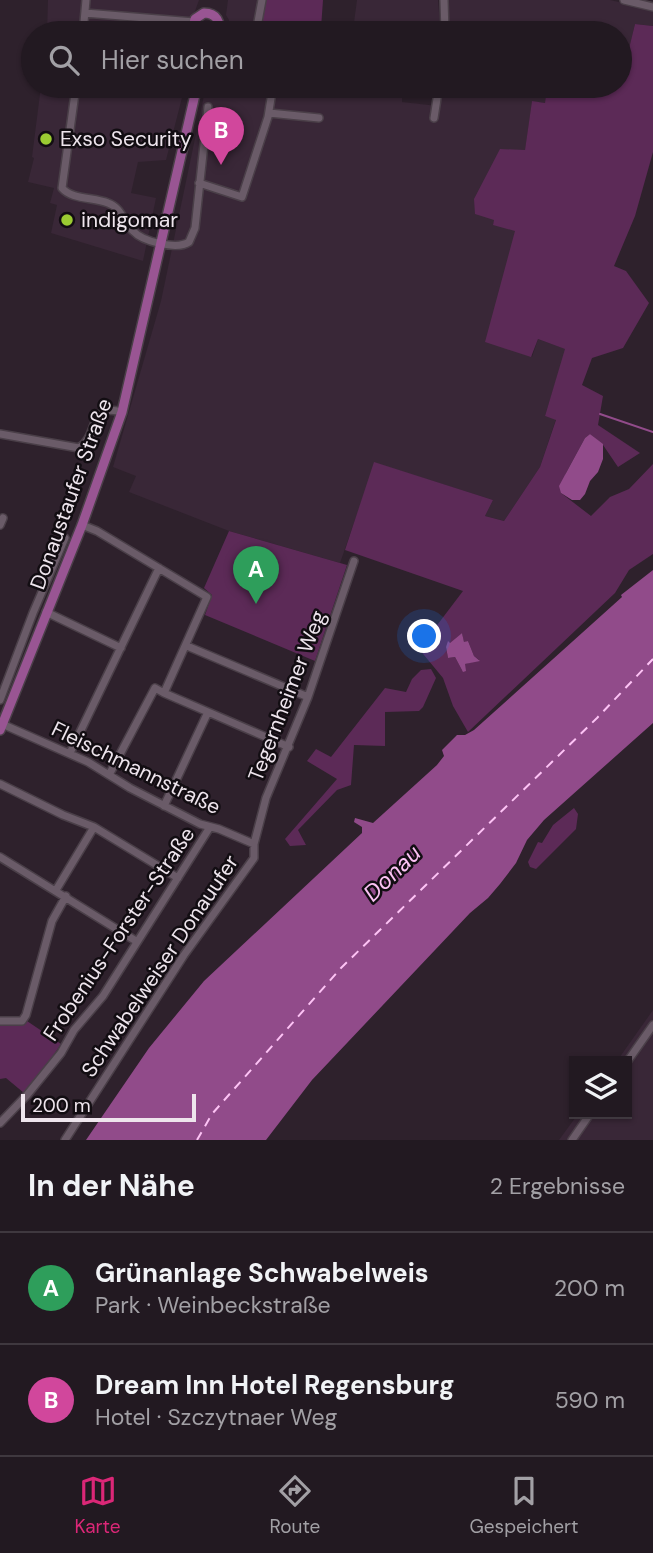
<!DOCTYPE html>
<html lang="de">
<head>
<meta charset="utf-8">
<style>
	:root { --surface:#221921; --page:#2e262e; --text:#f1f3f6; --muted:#a2a0a5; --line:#3f383f; --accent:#db2777 }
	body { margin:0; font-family:"DM Sans",sans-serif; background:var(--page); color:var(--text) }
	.controls { position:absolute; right:21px; bottom:21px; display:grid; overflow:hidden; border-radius:0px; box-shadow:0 2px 5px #0004 }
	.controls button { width:63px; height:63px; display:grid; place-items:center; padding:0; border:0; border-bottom:2px solid var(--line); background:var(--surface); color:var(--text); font:35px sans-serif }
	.scale { position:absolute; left:21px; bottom:18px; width:175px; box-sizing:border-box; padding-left:7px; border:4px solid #eee5ed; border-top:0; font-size:19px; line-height:24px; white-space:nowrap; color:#eee5ed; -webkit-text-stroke:5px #120d12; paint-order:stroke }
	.you { position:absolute; left:425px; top:637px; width:24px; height:24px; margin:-18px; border:5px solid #fff; border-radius:50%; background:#1a73e8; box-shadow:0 0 0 10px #1a73e833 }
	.badge { display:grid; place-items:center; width:46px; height:46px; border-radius:50%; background:var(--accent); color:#fff; font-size:23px; font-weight:700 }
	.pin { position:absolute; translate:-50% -58px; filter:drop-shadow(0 2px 4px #0008) }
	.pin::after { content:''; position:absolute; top:37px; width:24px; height:21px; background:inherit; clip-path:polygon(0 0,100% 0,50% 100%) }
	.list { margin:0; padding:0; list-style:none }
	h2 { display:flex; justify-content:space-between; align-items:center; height:91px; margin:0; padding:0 28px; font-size:30px }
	h2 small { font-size:23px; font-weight:400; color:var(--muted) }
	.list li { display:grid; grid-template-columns:46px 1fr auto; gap:21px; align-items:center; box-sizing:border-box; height:112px; padding:0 28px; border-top:2px solid var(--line) }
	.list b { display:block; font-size:26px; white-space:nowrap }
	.list p { margin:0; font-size:23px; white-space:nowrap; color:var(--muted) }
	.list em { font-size:23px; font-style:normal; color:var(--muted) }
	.icon { flex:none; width:38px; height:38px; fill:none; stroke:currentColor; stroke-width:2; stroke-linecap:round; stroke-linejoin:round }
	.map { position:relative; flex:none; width:653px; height:1140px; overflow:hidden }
	.search { position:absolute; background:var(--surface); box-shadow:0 2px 5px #0004; left:21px; right:21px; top:21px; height:77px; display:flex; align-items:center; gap:18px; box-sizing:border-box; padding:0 24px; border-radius:38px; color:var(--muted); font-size:26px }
	.sheet { height:315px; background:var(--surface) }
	nav { display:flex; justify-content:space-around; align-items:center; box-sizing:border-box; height:98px; border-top:2px solid var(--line); background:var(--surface); font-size:19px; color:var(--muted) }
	nav a { display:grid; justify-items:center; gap:4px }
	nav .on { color:var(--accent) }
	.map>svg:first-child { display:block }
	.built { fill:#392737 }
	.green { fill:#5c2a57; fill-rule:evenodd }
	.water { fill:#914b8a }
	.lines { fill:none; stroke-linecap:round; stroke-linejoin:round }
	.stream { stroke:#914b8a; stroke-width:2 }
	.ferry { stroke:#fdc3f5; stroke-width:2; stroke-dasharray:9 7; stroke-linecap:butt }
	.minor-casing { stroke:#4a3f48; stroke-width:10 }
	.major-casing { stroke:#4a3f48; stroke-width:12 }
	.minor { stroke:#6a5b68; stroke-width:7 }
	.major { stroke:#995593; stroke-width:9 }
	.poi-dot { fill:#9bcb32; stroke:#120d12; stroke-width:2.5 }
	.labels { text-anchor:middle; stroke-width:5; stroke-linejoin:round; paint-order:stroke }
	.poi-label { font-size:21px; fill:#eee5ed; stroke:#120d12; text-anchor:start }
	.street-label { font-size:21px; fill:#eee5ed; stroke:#120d12 }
	.water-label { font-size:23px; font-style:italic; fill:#fdc3f5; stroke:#120d12 }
</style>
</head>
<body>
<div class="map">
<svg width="653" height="1140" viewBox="0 0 653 1140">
	<rect width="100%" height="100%" fill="#2e212c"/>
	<path class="built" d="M48,0H199L191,22V33H47Z
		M228,0H259L256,22L353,30L357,0H438L440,24L437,28L433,30L402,31V33H228L229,20L226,15Z
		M446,0H610L653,10V26L635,24L624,70L620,69V33H448Z
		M41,86H185L166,160L138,162L131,193L156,198L143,261L51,233L57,205L50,203L54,188L28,182L34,158L32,157Z
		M206,86H402V102L438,106L441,86H547L545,103L532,102L525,151L493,224L515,230L532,357L538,339L566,349L545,416L556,419L540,467L504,521L485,516L493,500L375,463L340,563L229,531L129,492L136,476L113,467L161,301Z
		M653,1010V1140H559L578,1114H627V1061H617Z"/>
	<path class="green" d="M265,0H323L321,28L261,23Z
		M635,24L653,26V152L635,216L614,266L626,271L649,303L623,348L592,358L582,385L603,396L598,425L640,453L618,467L603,445L590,434L585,438L566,473L561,493L591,516L610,497L629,489L653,464V554L629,570L615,593L468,732L453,706L443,678L419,649L463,591L345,550L374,462L493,500L485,516L504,521L540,467L556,420L545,416L565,349L538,339L531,357L485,342L515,231L493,225L494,220L475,214L474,199L500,149L525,150L532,101L545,103L547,86H620V69H624ZM462,633L464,643L468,641L474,656L479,660L465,664L462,670L455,657L448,658L446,647Z
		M229,531L347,565L315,661L205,615L212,595L204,588Z
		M431,669L436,678L423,707L419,711L385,712V746L354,745L351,785L337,790L298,830L306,845L290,846L285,839L337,779L307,761L316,749L331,757L385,688L406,692L412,679L421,670Z
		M574,808L578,814L576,829L536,869L530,867L528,862L538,842L542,843L553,825Z
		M27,1021L61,1044L42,1072L24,1093L6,1078L0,1079V1025H20Z"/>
	<path class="water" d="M590,434L603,444V459L598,472L590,481L585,494L580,500H572L561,493L559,486L585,438Z
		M653,570V723L544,820L527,840L516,863L500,884L488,898L470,913L312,1080L266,1140H86L149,1048L204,981L362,833V827L354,822L355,818L373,823L437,765L444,756L442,750L457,735H465L474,730L622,597L621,595Z
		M462,633L464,642L468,641L474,656L480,661L465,664L466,671L463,672L455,657L448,658L446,647L448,641L450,643Z"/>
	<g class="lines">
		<path class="stream" d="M600,414L653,432"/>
		<path class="ferry" d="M197,1140L212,1114L341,968L597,718L653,659"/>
		<defs>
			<path id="minor" d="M444,0L445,33
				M624,0L653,7
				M85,13L194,22
				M219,27H257L336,33
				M257,27L262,0
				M83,33L86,0
				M421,33H445
				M76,86L62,188C72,200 94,197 108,203C122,208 123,222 133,231C143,242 177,250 189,242L195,228L208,107
				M269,113L319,118
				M434,118L439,86
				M199,183L242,197L268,117L273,86
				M0,434L79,448C100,435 87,402 122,412
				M0,525L3,518
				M82,525L97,531L207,597L164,693L155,688L109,775
				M46,612L121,648
				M187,646L308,697
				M164,693L289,747
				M0,700L33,613L65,538
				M2,724L88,762L130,788L200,824L219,829L254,844
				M70,753L159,568
				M0,784L63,815L94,827L178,878
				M164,806L208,712
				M0,857L136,941
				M56,890L94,827
				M0,1021H22L26,1015L52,921L66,896
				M627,1062L653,1025
				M0,1123L27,1095L61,1053L74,1030L103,996L210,827
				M65,1140L184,955L254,858V844L266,798L308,697L354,561
				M572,1140L590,1114"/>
			<path id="major" d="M196,33L193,27L195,19L204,13C216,13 222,22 217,33
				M0,730L82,525L122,412L197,86"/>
		</defs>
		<use href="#minor" class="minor-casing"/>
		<use href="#major" class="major-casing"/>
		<use href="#minor" class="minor"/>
		<use href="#major" class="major"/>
	</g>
	<g class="poi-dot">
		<circle cx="46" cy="139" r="7"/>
		<circle cx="67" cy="220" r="7"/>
	</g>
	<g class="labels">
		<g class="poi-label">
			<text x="60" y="146">Exso Security</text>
			<text x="81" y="227">indigomar</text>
		</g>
		<g class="street-label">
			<text transform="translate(71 494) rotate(-70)" y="7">Donaustaufer Straße</text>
			<text transform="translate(287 696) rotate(-69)" y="7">Tegernheimer Weg</text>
			<text transform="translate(136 768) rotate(26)" y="7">Fleischmannstraße</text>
			<text transform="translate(119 934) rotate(-56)" y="7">Frobenius-Forster-Straße</text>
			<text transform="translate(160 966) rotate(-56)" y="7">Schwabelweiser Donauufer</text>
		</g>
		<g class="water-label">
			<text transform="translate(392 873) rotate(-44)" y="8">Donau</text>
		</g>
	</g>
</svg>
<div class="controls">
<button><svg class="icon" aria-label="layers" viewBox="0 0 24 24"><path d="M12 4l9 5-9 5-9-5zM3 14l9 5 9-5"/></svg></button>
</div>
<div class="scale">200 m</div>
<div class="you"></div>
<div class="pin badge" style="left:256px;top:604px;background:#2e9e5b">A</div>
<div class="pin badge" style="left:221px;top:165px;background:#d1479c">B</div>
<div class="search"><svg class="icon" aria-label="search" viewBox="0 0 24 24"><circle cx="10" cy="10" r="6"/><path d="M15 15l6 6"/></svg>Hier suchen</div>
</div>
<section class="sheet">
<h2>In der Nähe<small>2 Ergebnisse</small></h2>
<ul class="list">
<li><span class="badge" style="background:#2e9e5b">A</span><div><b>Grünanlage Schwabelweis</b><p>Park · Weinbeckstraße</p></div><em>200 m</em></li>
<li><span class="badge" style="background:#d1479c">B</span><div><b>Dream Inn Hotel Regensburg</b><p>Hotel · Szczytnaer Weg</p></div><em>590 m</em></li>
</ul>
</section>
<nav>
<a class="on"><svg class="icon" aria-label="map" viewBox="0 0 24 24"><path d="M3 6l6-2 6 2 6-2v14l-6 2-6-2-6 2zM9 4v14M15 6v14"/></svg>Karte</a>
<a><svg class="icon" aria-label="directions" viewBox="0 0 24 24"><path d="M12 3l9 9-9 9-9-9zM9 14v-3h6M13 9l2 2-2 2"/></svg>Route</a>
<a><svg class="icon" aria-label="saved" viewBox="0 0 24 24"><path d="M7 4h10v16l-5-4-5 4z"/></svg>Gespeichert</a>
</nav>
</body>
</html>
